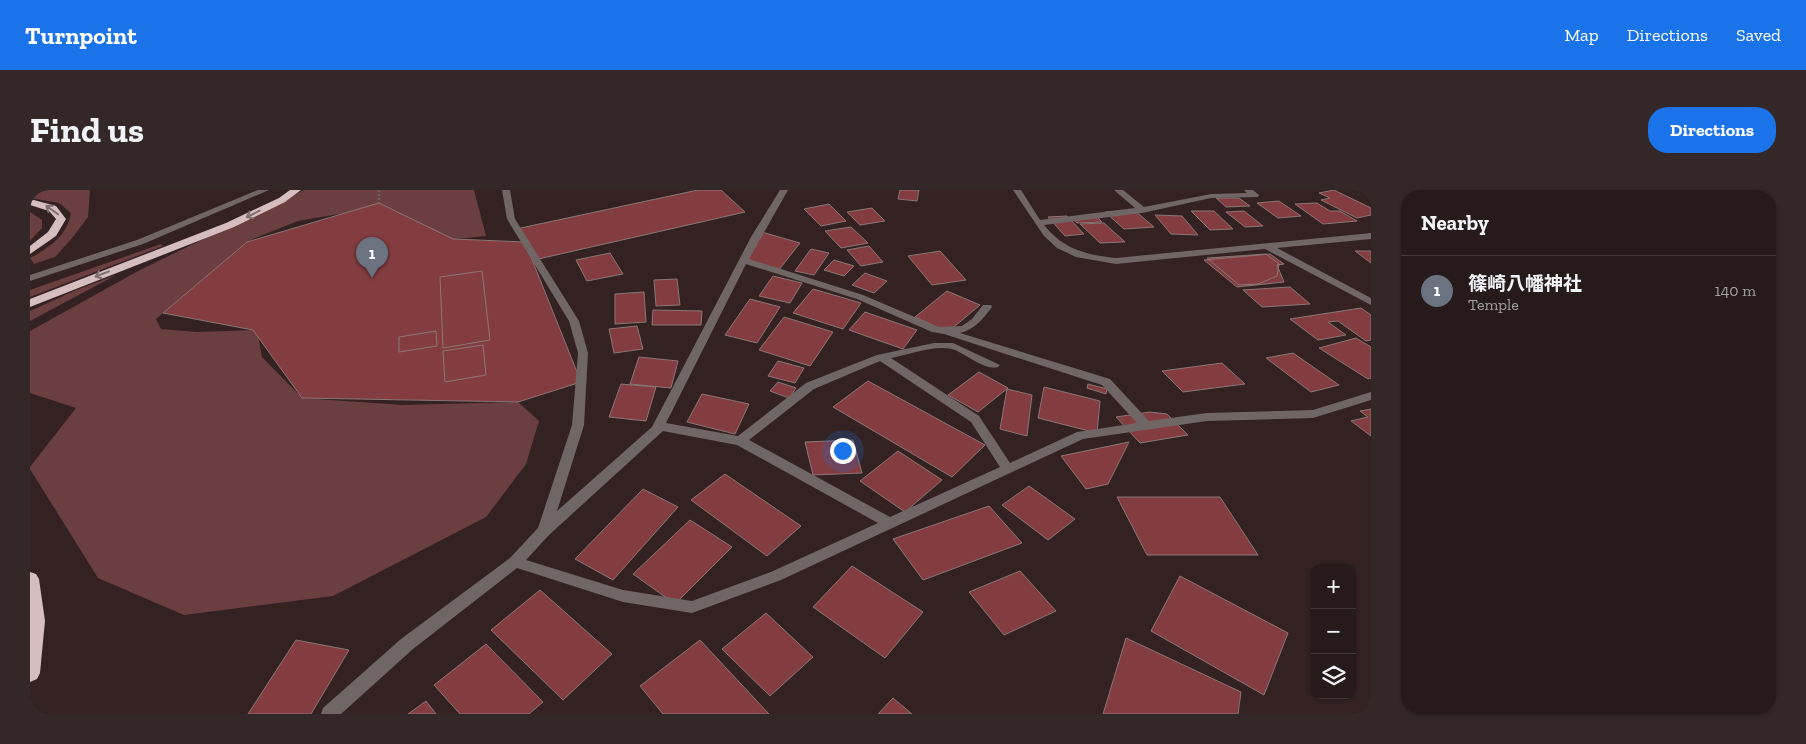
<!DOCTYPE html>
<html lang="en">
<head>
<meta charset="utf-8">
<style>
	:root { --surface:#271a1a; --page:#332727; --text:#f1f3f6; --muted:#a4a1a2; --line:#433839; --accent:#1a73e8 }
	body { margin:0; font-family:"Zilla Slab","Noto Sans JP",serif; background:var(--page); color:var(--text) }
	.controls { position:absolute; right:15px; bottom:15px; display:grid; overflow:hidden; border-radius:10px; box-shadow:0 1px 4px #0004 }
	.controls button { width:45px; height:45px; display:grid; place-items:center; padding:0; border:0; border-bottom:1px solid var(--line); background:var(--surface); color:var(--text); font:25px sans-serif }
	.you { position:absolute; left:812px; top:260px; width:18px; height:18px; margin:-12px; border:4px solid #fff; border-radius:50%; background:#1a73e8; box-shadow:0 0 0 8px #1a73e833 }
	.badge { display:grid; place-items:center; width:32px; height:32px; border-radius:50%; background:var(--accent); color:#fff; font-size:16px; font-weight:700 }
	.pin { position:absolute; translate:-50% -41px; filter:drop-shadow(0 1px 2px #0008) }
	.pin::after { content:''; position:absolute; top:26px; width:18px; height:15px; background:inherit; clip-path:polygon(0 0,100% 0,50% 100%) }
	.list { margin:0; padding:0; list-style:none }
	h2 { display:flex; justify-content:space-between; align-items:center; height:65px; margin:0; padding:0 20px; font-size:21px }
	h2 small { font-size:16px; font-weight:400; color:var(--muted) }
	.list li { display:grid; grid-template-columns:32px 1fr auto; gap:15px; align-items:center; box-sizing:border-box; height:70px; padding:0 20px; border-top:1px solid var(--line) }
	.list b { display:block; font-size:19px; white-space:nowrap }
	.list p { margin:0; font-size:16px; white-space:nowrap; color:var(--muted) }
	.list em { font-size:16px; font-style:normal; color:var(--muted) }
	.icon { flex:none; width:28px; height:28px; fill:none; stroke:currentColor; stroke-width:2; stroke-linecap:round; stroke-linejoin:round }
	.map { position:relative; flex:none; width:1341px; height:524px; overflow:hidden; border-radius:20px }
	header { display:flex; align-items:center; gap:30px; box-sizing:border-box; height:70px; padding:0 25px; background:var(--accent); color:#fff }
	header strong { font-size:24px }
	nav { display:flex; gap:28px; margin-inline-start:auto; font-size:18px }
	.intro { display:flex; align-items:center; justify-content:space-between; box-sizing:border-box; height:120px; padding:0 30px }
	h1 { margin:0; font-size:35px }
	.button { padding:12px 22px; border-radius:20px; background:var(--accent); color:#fff; font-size:18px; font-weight:700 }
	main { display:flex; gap:30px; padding:0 30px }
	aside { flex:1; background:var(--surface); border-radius:20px; box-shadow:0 1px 4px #0004 }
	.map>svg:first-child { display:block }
	.green { fill:#6b3f40 }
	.building { fill:#833d41; stroke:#8b7676 }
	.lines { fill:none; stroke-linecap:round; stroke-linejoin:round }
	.path { stroke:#6e5e5e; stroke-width:2.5; stroke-dasharray:2 2; stroke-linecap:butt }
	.minor { fill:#706666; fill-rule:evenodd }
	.highway { fill:#d5bebd; fill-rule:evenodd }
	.oneway { stroke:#7f6f6e }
</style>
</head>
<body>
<header>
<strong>Turnpoint</strong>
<nav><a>Map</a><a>Directions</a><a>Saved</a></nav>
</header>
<div class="intro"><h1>Find us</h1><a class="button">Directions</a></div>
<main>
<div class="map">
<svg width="1341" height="524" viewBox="0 0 1341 524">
	<rect width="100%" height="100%" fill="#342223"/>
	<path class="green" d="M0,0H60L58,27L43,47L25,67L4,74L0,68C19,58 38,45 41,23L29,13L0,8Z
		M274,0H444L456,46L416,50L338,19L268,31L218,51L126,129L131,139L167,142L227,140L232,167L272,208L373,215L488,212L509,231L496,274L456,327L303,406L154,425L68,388L0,279V277L46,218L0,203V141L110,80Z
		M0,22L12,30V38L0,51Z
		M131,54L133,56L0,107V100Z
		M86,85L0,131V121L44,101Z"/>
	<path class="building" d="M668,0H691L715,22L504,70L486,39Z
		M870,0H889L887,11L868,9Z
		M1304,0L1341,18V25L1327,28L1291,10L1300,8L1289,3Z
		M1186,8H1209L1220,16L1196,17Z
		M1249,11L1271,26L1248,28L1227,13Z
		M349,13L423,49L495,52L551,192L488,212L272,208L223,140L133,123L217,52Z
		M1287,13L1300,21H1310L1327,31L1293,34L1265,14Z
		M799,14L816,31L791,36L774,19Z
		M842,18L855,31L830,35L817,22Z
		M1104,20L1124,37L1094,39L1075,22Z
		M1161,21H1184L1203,39L1180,40Z
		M1214,21L1233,36L1215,37L1196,22Z
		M1125,25L1152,26L1168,45L1141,44Z
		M1037,26L1054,44L1035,46L1018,27Z
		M1066,26L1072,32L1047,33L1041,27Z
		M1074,33L1095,52L1070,53L1050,34Z
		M821,37L838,53L811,58L795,41Z
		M728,41L770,53L748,81L713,70Z
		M839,56L853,72L831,76L817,60Z
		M781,59L799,63L784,85L765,81Z
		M910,61L936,90L902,95L878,66Z
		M1325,61H1341V73Z
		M580,63L593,84L557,91L546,70Z
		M1236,64L1249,74L1247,86L1228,94L1209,95L1177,68Z
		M1240,64L1254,74L1247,75L1254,92L1207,97L1174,70Z
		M804,70L824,76L814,86L794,80Z
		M452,81L460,150L413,158L410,87Z
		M835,83L857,91L844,103L822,95Z
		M743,86L772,93L760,113L729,106Z
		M647,89L650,115L626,116L624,90Z
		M1260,97L1280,114L1232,117L1213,100Z
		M783,99L831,113L813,139L763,123Z
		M917,101L950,115L918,142L885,127Z
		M614,102L616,132L585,134V104Z
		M720,109L750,117L727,153L695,145Z
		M1331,118L1341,125V150L1336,151L1308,131L1298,132L1316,145L1288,150L1260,129Z
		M623,120L672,121L671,135H622Z
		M835,122L887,140L873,159L819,140Z
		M754,127L803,142L780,176L729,160Z
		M607,136L613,159L584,163L579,139Z
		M406,141L407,156L369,162V147Z
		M1326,148L1341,157V188L1338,189L1289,158Z
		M453,155L456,185L415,192L413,161Z
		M1263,163L1309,195L1281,202L1236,168Z
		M609,167L648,171L641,198L600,194Z
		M748,171L774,178L765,193L738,186Z
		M1192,173L1215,194L1153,202L1132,181Z
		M949,182L978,198L948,222L918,205Z
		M838,191L955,255L922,287L803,217Z
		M748,192L766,198L759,208L740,201Z
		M591,194L626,197L616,231L579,227Z
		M1058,194L1077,199L1076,204L1057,198Z
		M1014,197L1070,211L1067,243L1008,228Z
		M977,199L1002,205L997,246L970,239Z
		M672,204L719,214L705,244L657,232Z
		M1341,219V246L1321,231L1338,227L1330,221Z
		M1120,222L1137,224L1158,245L1110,253L1086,227Z
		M823,250L832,283L783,285L775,252Z
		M1099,252L1078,294L1056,299L1031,266Z
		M868,261L912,290L875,322L830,291Z
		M695,284L771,336L737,366L661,310Z
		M999,296L1045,329L1018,350L972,315Z
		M613,299L648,317L583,390L545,369Z
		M1087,307H1190L1228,365H1117Z
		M959,316L992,353L893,390L863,349Z
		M660,330L702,357L645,414L603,384Z
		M822,376L893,422L855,468L783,417Z
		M990,381L1026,421L974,445L939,402Z
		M1150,386L1258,443L1234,505L1121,441Z
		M510,400L582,464L533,510L461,440Z
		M736,423L783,467L740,506L692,459Z
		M1096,448L1211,502L1208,524H1073Z
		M266,450L319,460L281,524H218Z
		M670,450L739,524H633L610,496Z
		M456,454L513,512L499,524H430L404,495Z
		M863,508L882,524H848Z
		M396,511L406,524H378Z"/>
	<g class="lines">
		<path class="path" d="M349,0V13"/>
		<path class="minor" d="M228,0H239L113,54L0,91V85L107,50Z
			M472,0H480L485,29L549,131L558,163L554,235L527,321L622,237L721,47L750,0H758L719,69L833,105L908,137L932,136L942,129L953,115H961L962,117C953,129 945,139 930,143L1080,189L1119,231L1177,223L1283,220L1341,202V210L1283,228L1177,231L1053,249L751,390L662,423L593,412L487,378L383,459L311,524H291L293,518L371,449L480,368L508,338L542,235L548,163L539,131L477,29ZM716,74L827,109L902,142L914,144L1072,195L1107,233L1047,242L980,273L949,226L861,168C879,165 903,155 922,159C935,163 955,181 968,177L970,175L923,153H904L847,165L776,193L708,246L636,233ZM850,171L941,232L970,277L860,327L719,250L784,199ZM633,241L707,255L848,333L741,382L662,411L593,400L496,370L519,345Z
			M983,0H991L1010,30L1105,18L1084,0H1093L1114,17L1181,4L1217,3L1214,0H1223L1229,5L1228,7L1181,8L1112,23L1014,35C1033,59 1056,65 1086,68L1341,43V49L1247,58L1341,108V115L1235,59L1086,74L1046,67L1027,58L1014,46Z"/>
		<path class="highway" d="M260,0H271L255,12L204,37L0,117V109L196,33L249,8Z
			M0,9L26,16L36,29L26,46L0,64V56L18,42L26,29L19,21L0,15Z
			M0,382L6,384L9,389L15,431L10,483L7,489L0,492Z"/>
	</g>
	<defs><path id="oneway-shaft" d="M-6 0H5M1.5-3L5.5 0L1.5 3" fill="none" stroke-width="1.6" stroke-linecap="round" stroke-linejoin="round" transform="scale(1.25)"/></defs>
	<g class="oneway">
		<use href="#oneway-shaft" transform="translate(22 20) rotate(-145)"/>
		<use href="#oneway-shaft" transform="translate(223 24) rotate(154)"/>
		<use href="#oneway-shaft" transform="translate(72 84) rotate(159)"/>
	</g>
</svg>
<div class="controls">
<button>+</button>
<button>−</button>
<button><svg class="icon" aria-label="layers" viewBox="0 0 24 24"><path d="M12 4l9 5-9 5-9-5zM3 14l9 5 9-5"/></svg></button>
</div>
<div class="you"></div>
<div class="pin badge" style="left:342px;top:88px;background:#6b7280">1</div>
</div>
<aside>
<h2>Nearby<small></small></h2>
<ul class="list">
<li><span class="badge" style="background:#6b7280">1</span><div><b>篠崎八幡神社</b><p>Temple</p></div><em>140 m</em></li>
</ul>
</aside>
</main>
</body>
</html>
